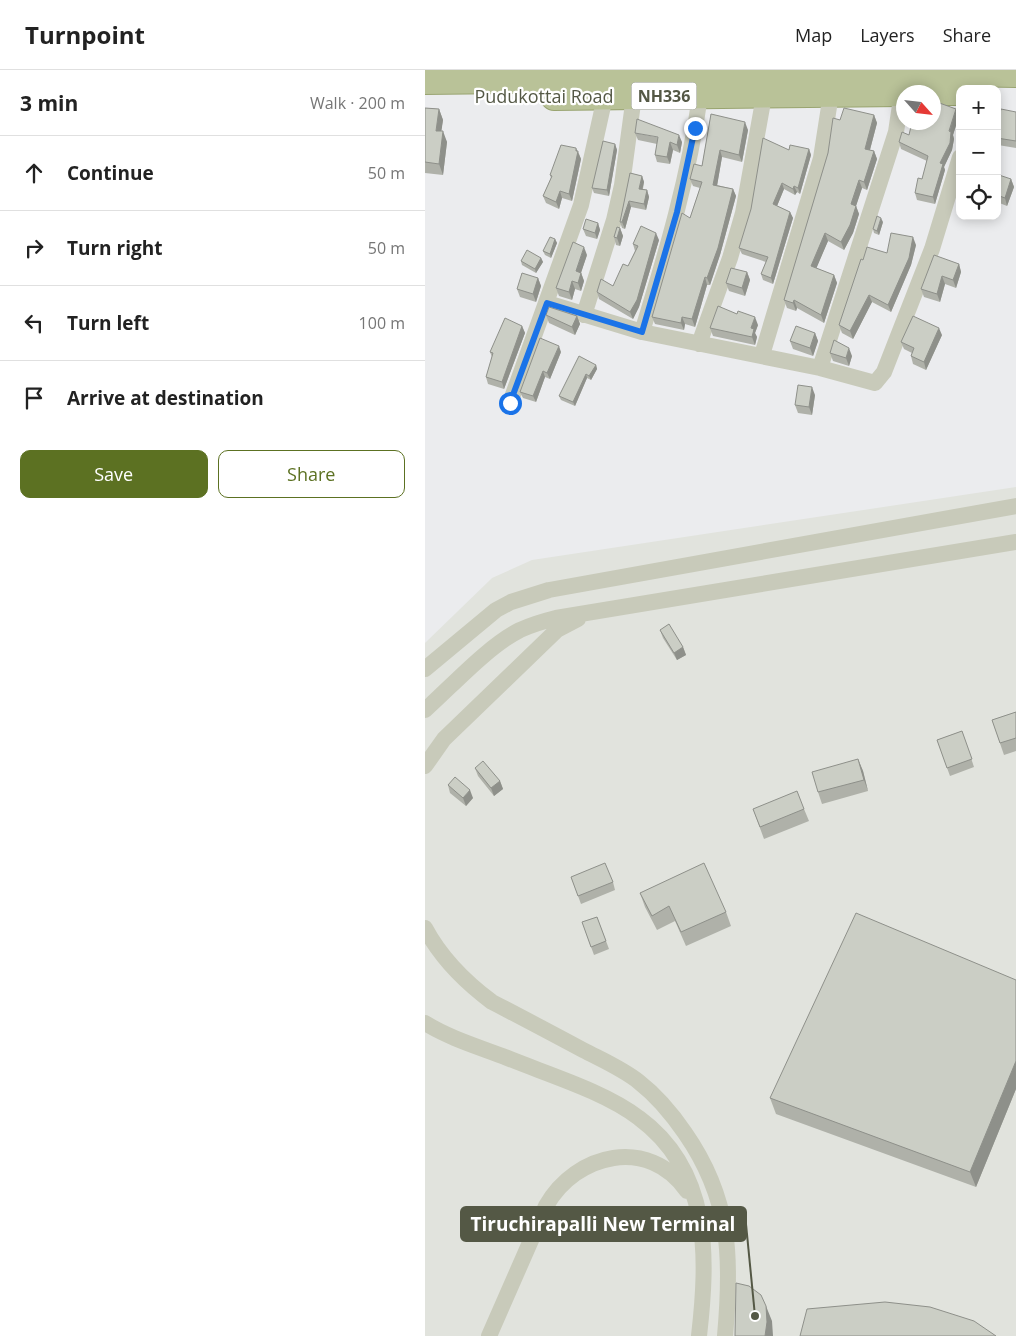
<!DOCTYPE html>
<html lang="en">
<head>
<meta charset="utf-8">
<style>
	:root { --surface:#fff; --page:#f2f2f2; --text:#222; --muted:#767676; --line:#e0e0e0; --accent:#5c7122 }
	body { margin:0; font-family:"Open Sans",sans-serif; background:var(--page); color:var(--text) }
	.controls { position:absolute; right:15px; top:15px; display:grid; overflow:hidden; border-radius:10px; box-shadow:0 2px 12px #0003 }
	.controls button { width:45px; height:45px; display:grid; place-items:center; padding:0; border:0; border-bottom:1px solid var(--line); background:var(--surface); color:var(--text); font:25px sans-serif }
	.compass { position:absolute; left:471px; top:15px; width:45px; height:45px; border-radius:50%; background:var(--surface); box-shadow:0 2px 12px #0003; rotate:117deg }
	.stop { position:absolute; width:15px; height:15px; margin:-11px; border:4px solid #1a73e8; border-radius:50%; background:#fff }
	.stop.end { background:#1a73e8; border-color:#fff; box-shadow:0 1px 5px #0008 }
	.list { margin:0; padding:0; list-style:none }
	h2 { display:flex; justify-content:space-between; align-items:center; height:65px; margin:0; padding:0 20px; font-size:21px }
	h2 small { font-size:16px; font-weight:400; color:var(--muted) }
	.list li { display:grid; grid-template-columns:32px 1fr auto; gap:15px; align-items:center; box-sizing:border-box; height:75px; padding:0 20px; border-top:1px solid var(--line) }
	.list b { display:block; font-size:19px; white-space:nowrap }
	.list em { font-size:16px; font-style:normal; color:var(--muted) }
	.actions { display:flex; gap:10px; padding:15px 20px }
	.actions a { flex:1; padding:11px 0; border:1px solid var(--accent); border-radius:10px; text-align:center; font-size:18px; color:var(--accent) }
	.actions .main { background:var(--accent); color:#fff }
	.icon { flex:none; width:28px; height:28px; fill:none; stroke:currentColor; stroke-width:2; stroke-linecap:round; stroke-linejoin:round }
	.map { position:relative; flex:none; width:591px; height:1266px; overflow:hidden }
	header { display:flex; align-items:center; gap:30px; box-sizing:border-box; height:70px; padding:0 25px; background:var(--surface); border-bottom:1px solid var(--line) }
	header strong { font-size:24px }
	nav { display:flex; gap:28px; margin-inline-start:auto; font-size:18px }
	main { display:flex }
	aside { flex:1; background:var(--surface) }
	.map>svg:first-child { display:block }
	.airport { fill:#e1e3dd }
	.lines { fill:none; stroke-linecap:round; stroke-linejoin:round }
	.trunk-casing { stroke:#99a470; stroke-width:28 }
	.minor { stroke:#c8caba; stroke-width:16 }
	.trunk { stroke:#b9c298; stroke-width:26 }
	.wall { fill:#afb1a9 }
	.shaded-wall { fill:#8e908a }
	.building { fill:#cbcec5; stroke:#8e908a }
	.route { stroke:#1a73e8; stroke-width:6 }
	.labels { text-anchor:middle; stroke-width:4.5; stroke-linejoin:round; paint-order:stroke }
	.shield { fill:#fff; stroke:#878a7d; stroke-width:1 }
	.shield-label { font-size:16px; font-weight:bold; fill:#545845 }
	.street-label { font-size:18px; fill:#545845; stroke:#fff }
	.leader { fill:none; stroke:#545845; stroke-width:2 }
	.callout-dot { fill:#545845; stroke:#fff; stroke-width:2 }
	.callout { fill:#545845; stroke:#545845; stroke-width:2 }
	.callout-label { font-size:19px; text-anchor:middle; font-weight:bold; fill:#fff }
</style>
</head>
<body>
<header>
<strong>Turnpoint</strong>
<nav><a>Map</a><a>Layers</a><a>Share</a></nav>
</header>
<main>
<aside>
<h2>3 min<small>Walk · 200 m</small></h2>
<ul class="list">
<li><svg class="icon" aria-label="ahead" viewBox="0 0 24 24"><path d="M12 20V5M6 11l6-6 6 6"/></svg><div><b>Continue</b></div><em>50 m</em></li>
<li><svg class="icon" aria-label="right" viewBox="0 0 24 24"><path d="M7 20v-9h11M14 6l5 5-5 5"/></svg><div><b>Turn right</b></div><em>50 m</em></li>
<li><svg class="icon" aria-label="left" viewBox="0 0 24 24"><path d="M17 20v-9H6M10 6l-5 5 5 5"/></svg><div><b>Turn left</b></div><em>100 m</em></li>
<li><svg class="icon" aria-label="arrive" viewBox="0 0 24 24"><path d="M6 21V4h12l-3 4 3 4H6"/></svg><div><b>Arrive at destination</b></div></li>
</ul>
<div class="actions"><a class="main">Save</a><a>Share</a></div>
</aside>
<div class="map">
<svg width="591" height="1266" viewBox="0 0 591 1266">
	<rect width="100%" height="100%" fill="#ebecee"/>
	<path class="airport" d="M591,417V1266H0V573L67,508L107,490Z"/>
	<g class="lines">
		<defs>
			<path id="trunk" d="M0,11L379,6L479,2L591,4
				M500,22H535
				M129,27L478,23"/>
		</defs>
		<use href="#trunk" class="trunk-casing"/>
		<path class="minor" d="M122,233L217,262L395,298L450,313L459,302L507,179L535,87
			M159,245L189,150L197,115L209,26
			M217,262C241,184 264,106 275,26
			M274,274L305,188L318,143L339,26
			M337,285L396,88L406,24
			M395,298L471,62L478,15
			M85,333L156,135L180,27
			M0,599L71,540L86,532L124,520L591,436
			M0,640C27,616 63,576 95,560C106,555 119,551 131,548L591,472
			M0,696L19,669L132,560L153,549
			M0,858C16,888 40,912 67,932C98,948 128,964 158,980C177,990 198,999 214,1012C232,1026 247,1044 260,1063C306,1129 307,1188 300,1266
			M0,953C24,968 54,977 80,987C121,1004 179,1021 214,1048C286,1101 283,1187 274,1266
			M64,1266L121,1136C151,1083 224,1066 262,1121"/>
		<use href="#trunk" class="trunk"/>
	</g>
	<path class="wall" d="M0,38L14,39L18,50L16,61L22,72L18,105L0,103Z
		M531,39L534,46L528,65L529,69L527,80L519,97L520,100L510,134L492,130L490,123L497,109L502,91L476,79L474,72L484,65L508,52Z
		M591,42V78L573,75L572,56Z
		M286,44L323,60L317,92L297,87L292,115L308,119L311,126L295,185L285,215H282L270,257L260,254L259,260L230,254L227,247L265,148L275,118L268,116L265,109L277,96Z
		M449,45L452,53L445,80L449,81L452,89L442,120L437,118L431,136L434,144L428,163L419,180L403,171L391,198L409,205L412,213L399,253L372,238L371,241L362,238L359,230L403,83L415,50Z
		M210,63L257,72L255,83L248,80L245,94L232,92L230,85L232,74L213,70Z
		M190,74L192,80L184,126L169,123L167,118Z
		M384,79L386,85L375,124L372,122L370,125L359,119L352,136L365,142L368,148L348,214L338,210L336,204L341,192L317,184L314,178L364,80Z
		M153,81L156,89L147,131L137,128L134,139L121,133L118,126L126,108L125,105Z
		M205,103L217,106L219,112L218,119L222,120L224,127L221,140L206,137L200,159L197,158L195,152Z
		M572,109H586L589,117L582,136L572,132Z
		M458,152L454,165L449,163L448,159Z
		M173,153L175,160L172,169L161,166L158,159Z
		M195,158L198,166L195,176L191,175L189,167Z
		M130,169L132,173L126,188L120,185L118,181Z
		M234,170L214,237L208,249L174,229L172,222L188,216L203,196L210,181L208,174Z
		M491,175L486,195L466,242L447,232L428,269L417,263L414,255L438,190Z
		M162,185L156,202L159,211L156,221L150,219L147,230L134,226L131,218Z
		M116,188L118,192L111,203L97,195L96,191Z
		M534,194L536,202L531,218L520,214L515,232L499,227L496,219Z
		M322,202L325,210L320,226L304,221L301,213Z
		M113,208L116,216L111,232L95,227L92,219Z
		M121,245L152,246L155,254L150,265L124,253Z
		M333,255L330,263L332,267L330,275L288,266L285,258Z
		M97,256L100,263L79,319L63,314L61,307L67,287L65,282Z
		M390,263L393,271L388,286L368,279L365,271Z
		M517,265L501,300L488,294L486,286L487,283L479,279L476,272Z
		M136,282L125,309L120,307L111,332L98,328L95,322Z
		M405,283L427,286L424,296L408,291Z
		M171,295L172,299L166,310L162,308L150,336L136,330L134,326Z
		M390,325L387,345L373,343L370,335Z
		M235,560L258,577L261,585L252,590L238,568Z
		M591,642V681L579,685L567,650Z
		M537,661L549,697L525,706L512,670Z
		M433,689L438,701L443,721L397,734L393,722Z
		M50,698L75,711L78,719L69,726L53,706Z
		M23,715L48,728L41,736L25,723Z
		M328,739H379L384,751L339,769Z
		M146,807L188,812L190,820L156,834Z
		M215,823L301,842L306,856L261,876L250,851L232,860L220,837Z
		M172,847L184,879L169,885L157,852Z
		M591,910V1019L551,1117L351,1044L345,1028Z"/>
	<path class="shaded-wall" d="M14,39L18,50L15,71L11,61Z
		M531,39L534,46L528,65L529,69L527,80L519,97L520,100L510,134L508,127L515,93Z
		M449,45L452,53L443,87L440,79Z
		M320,52L323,60L317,92L314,85Z
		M18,61L22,72L18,105L14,94Z
		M254,65L257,72L255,83L252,75Z
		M245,72L248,80L245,94L242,87Z
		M190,74L192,80L184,126L182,120Z
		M151,78L156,89L147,131L144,124Z
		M384,79L386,85L375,124L373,118Z
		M295,80L297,87L291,122L288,115Z
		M449,81L452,89L442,120L439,112Z
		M217,106L219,112L216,125L214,119Z
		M586,109L589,117L582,136L580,128Z
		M434,110L437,118L429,142L426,134Z
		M357,113L359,119L350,141L348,134Z
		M369,116L372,122L370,125L368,119Z
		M308,119L311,126L295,185L285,215L282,208Z
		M222,120L224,127L221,140L219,134Z
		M135,121L137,128L134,139L131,132Z
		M204,131L206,137L200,159L197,152Z
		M431,136L434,144L428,163L419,180L416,172Z
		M365,142L368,148L348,214L346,208Z
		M456,148L458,152L454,165L452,161Z
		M173,153L175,160L172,169L170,163Z
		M195,158L198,166L195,176L192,168Z
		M231,163L234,170L214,237L208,249L205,242Z
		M400,163L403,171L389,204L386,196Z
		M488,167L491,175L486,195L466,242L463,235Z
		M130,169L132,173L126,188L125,184Z
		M159,177L162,185L154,209L151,201Z
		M116,188L118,192L111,203L110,199Z
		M534,194L536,202L531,218L528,210Z
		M322,202L325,210L320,226L317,218Z
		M156,203L159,211L156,221L153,213Z
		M409,205L412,213L399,253L396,245Z
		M517,206L520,214L515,232L512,224Z
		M280,207L282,215L270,257L267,249Z
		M113,208L116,216L111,232L108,224Z
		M147,211L150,219L147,230L144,222Z
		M444,225L447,232L428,269L425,261Z
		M369,230L372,238L371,241L368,233Z
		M152,246L155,254L150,265L147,257Z
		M257,247L260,254L259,260L256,253Z
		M330,247L333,255L330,263L332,267L330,275L327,267L326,258Z
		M97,256L100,263L79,319L77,312Z
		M514,258L517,265L501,300L499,292Z
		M390,263L393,271L388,286L385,278Z
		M134,276L136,282L125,309L122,303Z
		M424,278L427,286L424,296L421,288Z
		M171,295L172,299L166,310L164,306Z
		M118,301L120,307L111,332L108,326Z
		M161,304L162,308L150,336L148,332Z
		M387,317L390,325L387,345L384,337Z
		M258,577L261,585L252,590L249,583Z
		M433,689L438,701L443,721L439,710Z
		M75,711L78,719L69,726L66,718Z
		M45,720L48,728L41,736L38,728Z
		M591,991V1019L551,1117L545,1102Z
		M341,1236L347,1251L348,1266H340Z"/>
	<path class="building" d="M509,31L531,39L524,61L526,62L525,73L515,93L518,94L508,127L490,123L493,108L497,109L503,86L474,72L477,62L484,65L487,52H508V33Z
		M0,38L14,39L11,61H18L14,94L0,92Z
		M419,38L449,45L440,79L449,81L439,112L434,110L426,134L431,136L425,155L416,172L400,163L386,196L409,205L396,245L369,230L368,233L359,230L403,83L408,48L415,50Z
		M576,39L591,42V71L572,68V56Z
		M286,44L320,52L314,85L295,80L288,115L308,119L293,178L282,208L280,207L267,249L257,247L256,253L227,247L257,143L265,148L277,112L265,109L269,94L277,96Z
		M212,49L254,65L252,75L245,72L242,87L230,85L233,67L210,63Z
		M338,68L364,80L365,75L384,79L373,118L369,116L368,119L357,113L348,134L365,142L346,208L336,204L343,187L314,178L326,139Z
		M178,71L190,74L182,120L167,118Z
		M136,75L151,78V81H153L144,124L135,121L131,132L118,126L127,106L125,105Z
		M205,103L217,106L214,119L222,120L219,134L204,131L197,152H195Z
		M574,105L586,109L580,128L572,125V109Z
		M452,146L456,148L452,161L448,159Z
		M161,149L173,153L170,163L158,159Z
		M216,156L231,163L212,230L205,242L172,222L176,209L188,216L198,194L203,196L213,176L208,174Z
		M192,157L195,158L192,168L189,167Z
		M466,163L488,167L484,188L463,235L444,225L425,261L414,255L436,189L438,190L442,177L462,183Z
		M125,167L130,169L125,184L118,181Z
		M148,172L159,177L151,201L156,203L153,213L147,211L144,222L131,218Z
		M102,180L116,188L110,199L96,191Z
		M509,185L534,194L528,210L517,206L512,224L496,219Z
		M306,198L322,202L317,218L301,213Z
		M97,203L113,208L108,224L92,219Z
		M293,236L312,244L313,241L330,247L326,258L329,259L327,267L285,258Z
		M124,237L152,246L147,257L121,245Z
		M488,246L514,258L499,292L486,286L489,278L476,272Z
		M80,248L97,256L77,312L61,307L68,283L65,282Z
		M371,256L390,263L385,278L365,271Z
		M115,268L134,276L122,303L118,301L108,326L95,322Z
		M409,270L424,278L421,288L405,283Z
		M154,286L171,295L164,306L161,304L148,332L134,326Z
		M373,315L387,317L384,337L370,335Z
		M244,554L258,577L249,583L235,560Z
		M591,642V668L575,673L567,650Z
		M537,661L547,689L522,698L512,670Z
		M433,689L439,710L393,722L387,702Z
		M58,691L75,711L66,718L50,698Z
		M30,707L45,720L38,728L23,715Z
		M372,721L379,739L335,757L328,739Z
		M180,793L188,812L153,826L146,807Z
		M279,793L301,842L256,862L244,836L227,846L215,823Z
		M431,843L591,910V991L545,1102L345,1028Z
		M172,847L181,871L166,877L157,852Z
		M311,1213L324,1216L336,1225L341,1236L342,1252L340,1266H310Z
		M460,1232L505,1237L549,1251L571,1266H375L382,1239Z"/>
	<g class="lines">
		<path class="route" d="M85,333L122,233L217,262L252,142L270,58"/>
	</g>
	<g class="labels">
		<rect class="shield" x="206.5" y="12.5" width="65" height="27" rx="4"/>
		<g class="shield-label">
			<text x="239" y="32">NH336</text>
		</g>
		<g class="street-label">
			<text x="119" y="33">Pudukottai Road</text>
		</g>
	</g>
	<path class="leader" d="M330 1246L321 1154"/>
	<circle class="callout-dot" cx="330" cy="1246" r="5"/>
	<rect class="callout" x="36" y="1137" width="285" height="34" rx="5"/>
	<g class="callout-label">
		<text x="178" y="1161">Tiruchirapalli New Terminal</text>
	</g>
</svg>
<div class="controls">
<button>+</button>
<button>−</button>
<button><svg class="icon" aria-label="locate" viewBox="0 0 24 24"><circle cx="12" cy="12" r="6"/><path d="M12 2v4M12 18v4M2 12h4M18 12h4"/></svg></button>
</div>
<svg class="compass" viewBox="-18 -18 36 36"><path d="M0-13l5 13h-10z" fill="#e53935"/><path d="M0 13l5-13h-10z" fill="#767676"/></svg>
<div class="stop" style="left:85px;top:333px"></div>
<div class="stop end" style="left:270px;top:58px"></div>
</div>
</main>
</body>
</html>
